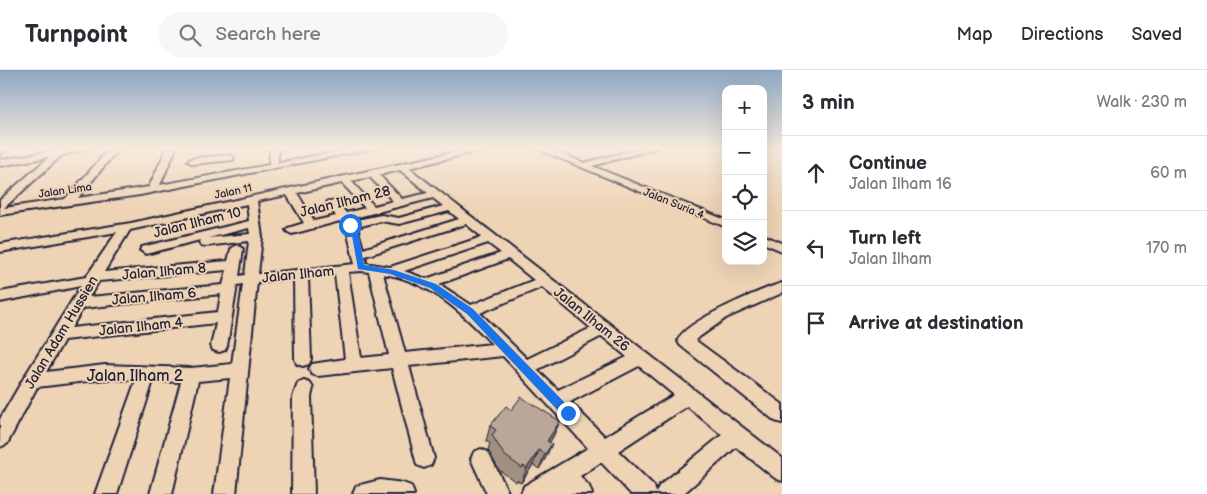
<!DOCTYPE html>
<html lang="en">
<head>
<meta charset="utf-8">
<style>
	:root { --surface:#fff; --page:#f7f7f7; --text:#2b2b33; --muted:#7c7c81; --line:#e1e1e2 }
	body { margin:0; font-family:"Balsamiq Sans",sans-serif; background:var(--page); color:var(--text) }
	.controls { position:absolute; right:15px; top:15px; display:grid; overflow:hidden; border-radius:10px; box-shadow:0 5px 20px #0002 }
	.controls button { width:45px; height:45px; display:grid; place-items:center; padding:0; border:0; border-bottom:1px solid var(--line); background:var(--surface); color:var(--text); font:25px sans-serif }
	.stop { position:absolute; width:15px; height:15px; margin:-11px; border:4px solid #1a73e8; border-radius:50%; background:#fff }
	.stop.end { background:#1a73e8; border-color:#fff; box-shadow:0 1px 5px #0008 }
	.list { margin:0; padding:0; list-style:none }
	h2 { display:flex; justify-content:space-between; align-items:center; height:65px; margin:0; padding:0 20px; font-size:21px }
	h2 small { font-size:16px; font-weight:400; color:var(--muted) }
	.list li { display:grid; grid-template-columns:32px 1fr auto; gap:15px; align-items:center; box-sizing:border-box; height:75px; padding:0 20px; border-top:1px solid var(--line) }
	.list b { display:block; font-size:19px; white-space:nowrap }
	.list p { margin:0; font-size:16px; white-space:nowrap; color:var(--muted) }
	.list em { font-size:16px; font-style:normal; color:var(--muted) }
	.icon { flex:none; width:28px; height:28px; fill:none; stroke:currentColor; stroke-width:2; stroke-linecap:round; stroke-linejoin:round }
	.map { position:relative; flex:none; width:782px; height:424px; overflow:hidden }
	header { display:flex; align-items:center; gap:30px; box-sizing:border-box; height:70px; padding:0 25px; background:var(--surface); border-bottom:1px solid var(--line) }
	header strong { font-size:24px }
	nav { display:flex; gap:28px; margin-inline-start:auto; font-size:18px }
	.search { width:350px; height:45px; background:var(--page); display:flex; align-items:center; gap:12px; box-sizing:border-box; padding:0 18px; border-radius:28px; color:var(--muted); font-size:19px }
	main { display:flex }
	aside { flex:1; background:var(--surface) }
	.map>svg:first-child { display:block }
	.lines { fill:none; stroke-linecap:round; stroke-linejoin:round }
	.minor-casing { stroke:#22223b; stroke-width:4 }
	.minor { fill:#eed3b5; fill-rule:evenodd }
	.wall { fill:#a19082; stroke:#22223b }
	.shaded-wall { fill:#83756a; stroke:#22223b }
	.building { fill:#bba797; stroke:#22223b }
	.route { fill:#1a73e8 }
	.labels { text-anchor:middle; stroke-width:4; stroke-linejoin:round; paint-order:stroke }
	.far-street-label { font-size:11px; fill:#22223b; stroke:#eed3b5 }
	.street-label { font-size:14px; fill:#22223b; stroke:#eed3b5 }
	.near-street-label { font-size:16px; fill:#22223b; stroke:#eed3b5 }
</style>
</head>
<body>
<header>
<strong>Turnpoint</strong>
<div class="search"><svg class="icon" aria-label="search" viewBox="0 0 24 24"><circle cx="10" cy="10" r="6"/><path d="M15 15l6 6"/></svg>Search here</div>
<nav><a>Map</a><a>Directions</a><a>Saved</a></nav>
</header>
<main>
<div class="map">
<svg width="782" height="424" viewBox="0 0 782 424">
	<rect width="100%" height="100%" fill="#eed3b5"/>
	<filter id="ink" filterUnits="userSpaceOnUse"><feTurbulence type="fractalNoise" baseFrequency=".02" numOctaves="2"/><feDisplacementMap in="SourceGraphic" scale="10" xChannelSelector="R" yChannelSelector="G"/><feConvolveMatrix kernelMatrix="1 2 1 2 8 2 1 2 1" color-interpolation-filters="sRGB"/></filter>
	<g filter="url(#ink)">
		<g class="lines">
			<defs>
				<path id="minor" d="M0,78H8L0,85Z
					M69,78H90L62,85L4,138L65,129L110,78H119L78,128L149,117L167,78H176L160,115L269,95L270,78H278V93L355,78H375L140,125L0,145V130L49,87L0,96V90Z
					M473,78H491L409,98L782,388V411L775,408L736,377L683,424H631L601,392L580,406L589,416L592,424H521L524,416L588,378L503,286L409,296L434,388L431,395L424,398L417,395L392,298L318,306L312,304L309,299L312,294L345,289L335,204L308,207L311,289L309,294L303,296L297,294L295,289L294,208L257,212L236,424H214L230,308L198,311L172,424H150L181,312L153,311L117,424H95L136,310L105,309L37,317L7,374L0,377V349L25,306L81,216L0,232V222L86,207L117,162L0,182V174L131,153ZM400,100L428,123L402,129L379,105ZM370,107L393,131L374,136L351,111ZM342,113L365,138L346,143L336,131H328L327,133L336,146L314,151L297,123ZM287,125L304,153L288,158L286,160L288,162L292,164L340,151L347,160L355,194L258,204L262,167L257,131ZM433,128L443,136L399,148L381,145L352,151L350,149ZM247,134L249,151L142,177L140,180L146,184L200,170L199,172L201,175L205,176L249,171L245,205L239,206L243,179L237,175L231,179L228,191L104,202L130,160ZM449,141L459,149L363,179L357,157L381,151L399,154ZM466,154L482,167L390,197L365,193L366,191L365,186ZM249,158L250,164L208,168ZM488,173L501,183L426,209L404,201ZM508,189L534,210L471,235L439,214ZM227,200L223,215L89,227L99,211ZM361,201L369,202L389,285L361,288L348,202ZM383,204C428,210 463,243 492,274L405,283ZM243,214L232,294L191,298L105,295L46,302L64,270L216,253L211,276L213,280L219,282L225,280L227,276L237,215ZM542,217L591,258L527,289L480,243ZM221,224L218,242L71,258L83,238ZM602,266L627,287L558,320L537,300ZM639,296L674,325L605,367L570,332ZM687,336L722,365L659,416L656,423L654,416L618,381Z
					M535,78H548L584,93L641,78H657L592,96L726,150V157Z
					M230,85L234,88L233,90L193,94L188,91L193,88Z
					M763,165L782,173V181L763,173Z
					M782,213V223L726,248L695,270L782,334V353L775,351L680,275L678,271C680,253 763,219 782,213Z
					M304,311L310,313L313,318L311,327L314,424H292L293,327L298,313Z
					M481,379L488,382L509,424H487L471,389L474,382Z
					M380,410L403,413L411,416L414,424H353L356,416Z"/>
			</defs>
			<use href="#minor" class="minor-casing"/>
			<use href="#minor" class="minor"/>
		</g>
		<path class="wall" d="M511,340L560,351L553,367L549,373L545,389L539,399L533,395L521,413L517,410L516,412L499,400L488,380L490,373L486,371L490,356Z"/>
		<path class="shaded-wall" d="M560,351L553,367L543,383L547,371Z
			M552,374L545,389L539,399L545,384Z
			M539,380L533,395L521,413L527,398Z"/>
		<path class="building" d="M521,327L560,351L547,371L552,374L545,384L539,380L527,398L523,396L522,398L504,385L492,365L496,360L490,356L506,336L511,340Z"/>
	</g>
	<linearGradient id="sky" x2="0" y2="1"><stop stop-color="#8da7c2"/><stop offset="0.57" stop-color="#f7ebde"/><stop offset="1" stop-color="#f7ebde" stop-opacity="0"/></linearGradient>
	<rect width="782" height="138" fill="url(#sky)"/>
	<path class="route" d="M347,154H352L359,166L364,195L394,200L436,214L473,239L572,340L574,343L572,347H564L467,244L430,218L390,204L358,199L352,166Z"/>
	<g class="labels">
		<g class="far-street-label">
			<text transform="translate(65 120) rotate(-8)" y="4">Jalan Lima</text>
			<text transform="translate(233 121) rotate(-12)" y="4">Jalan 11</text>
			<text transform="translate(674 133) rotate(22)" y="4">Jalan Suria 4</text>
		</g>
		<g class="street-label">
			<text transform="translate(345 131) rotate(-14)" y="5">Jalan Ilham 28</text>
			<text transform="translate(197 152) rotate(-14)" y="5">Jalan Ilham 10</text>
			<text transform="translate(164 201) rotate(-5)" y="5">Jalan Ilham 8</text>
			<text transform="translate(298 204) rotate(-6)" y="5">Jalan Ilham</text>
			<text transform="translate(154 226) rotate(-5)" y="5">Jalan Ilham 6</text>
			<text transform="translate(592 249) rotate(39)" y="5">Jalan Ilham 26</text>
			<text transform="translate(141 256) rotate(-6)" y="5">Jalan Ilham 4</text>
			<text transform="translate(61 262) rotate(-59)" y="5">Jalan Adam Hussien</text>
		</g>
		<g class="near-street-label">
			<text x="135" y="311">Jalan Ilham 2</text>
		</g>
	</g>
</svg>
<div class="controls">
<button>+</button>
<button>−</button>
<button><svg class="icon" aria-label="locate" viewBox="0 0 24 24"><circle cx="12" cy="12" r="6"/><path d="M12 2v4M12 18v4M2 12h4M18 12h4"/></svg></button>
<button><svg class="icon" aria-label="layers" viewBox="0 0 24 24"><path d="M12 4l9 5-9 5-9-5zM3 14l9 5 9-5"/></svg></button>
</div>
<div class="stop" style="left:350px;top:155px"></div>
<div class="stop end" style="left:568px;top:343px"></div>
</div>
<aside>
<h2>3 min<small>Walk · 230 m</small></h2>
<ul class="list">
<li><svg class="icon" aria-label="ahead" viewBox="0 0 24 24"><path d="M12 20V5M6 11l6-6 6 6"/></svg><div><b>Continue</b><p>Jalan Ilham 16</p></div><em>60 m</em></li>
<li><svg class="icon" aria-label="left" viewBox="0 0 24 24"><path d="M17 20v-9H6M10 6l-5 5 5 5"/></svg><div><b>Turn left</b><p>Jalan Ilham</p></div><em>170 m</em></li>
<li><svg class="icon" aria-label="arrive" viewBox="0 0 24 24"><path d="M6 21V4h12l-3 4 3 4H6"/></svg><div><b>Arrive at destination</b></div></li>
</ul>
</aside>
</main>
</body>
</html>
